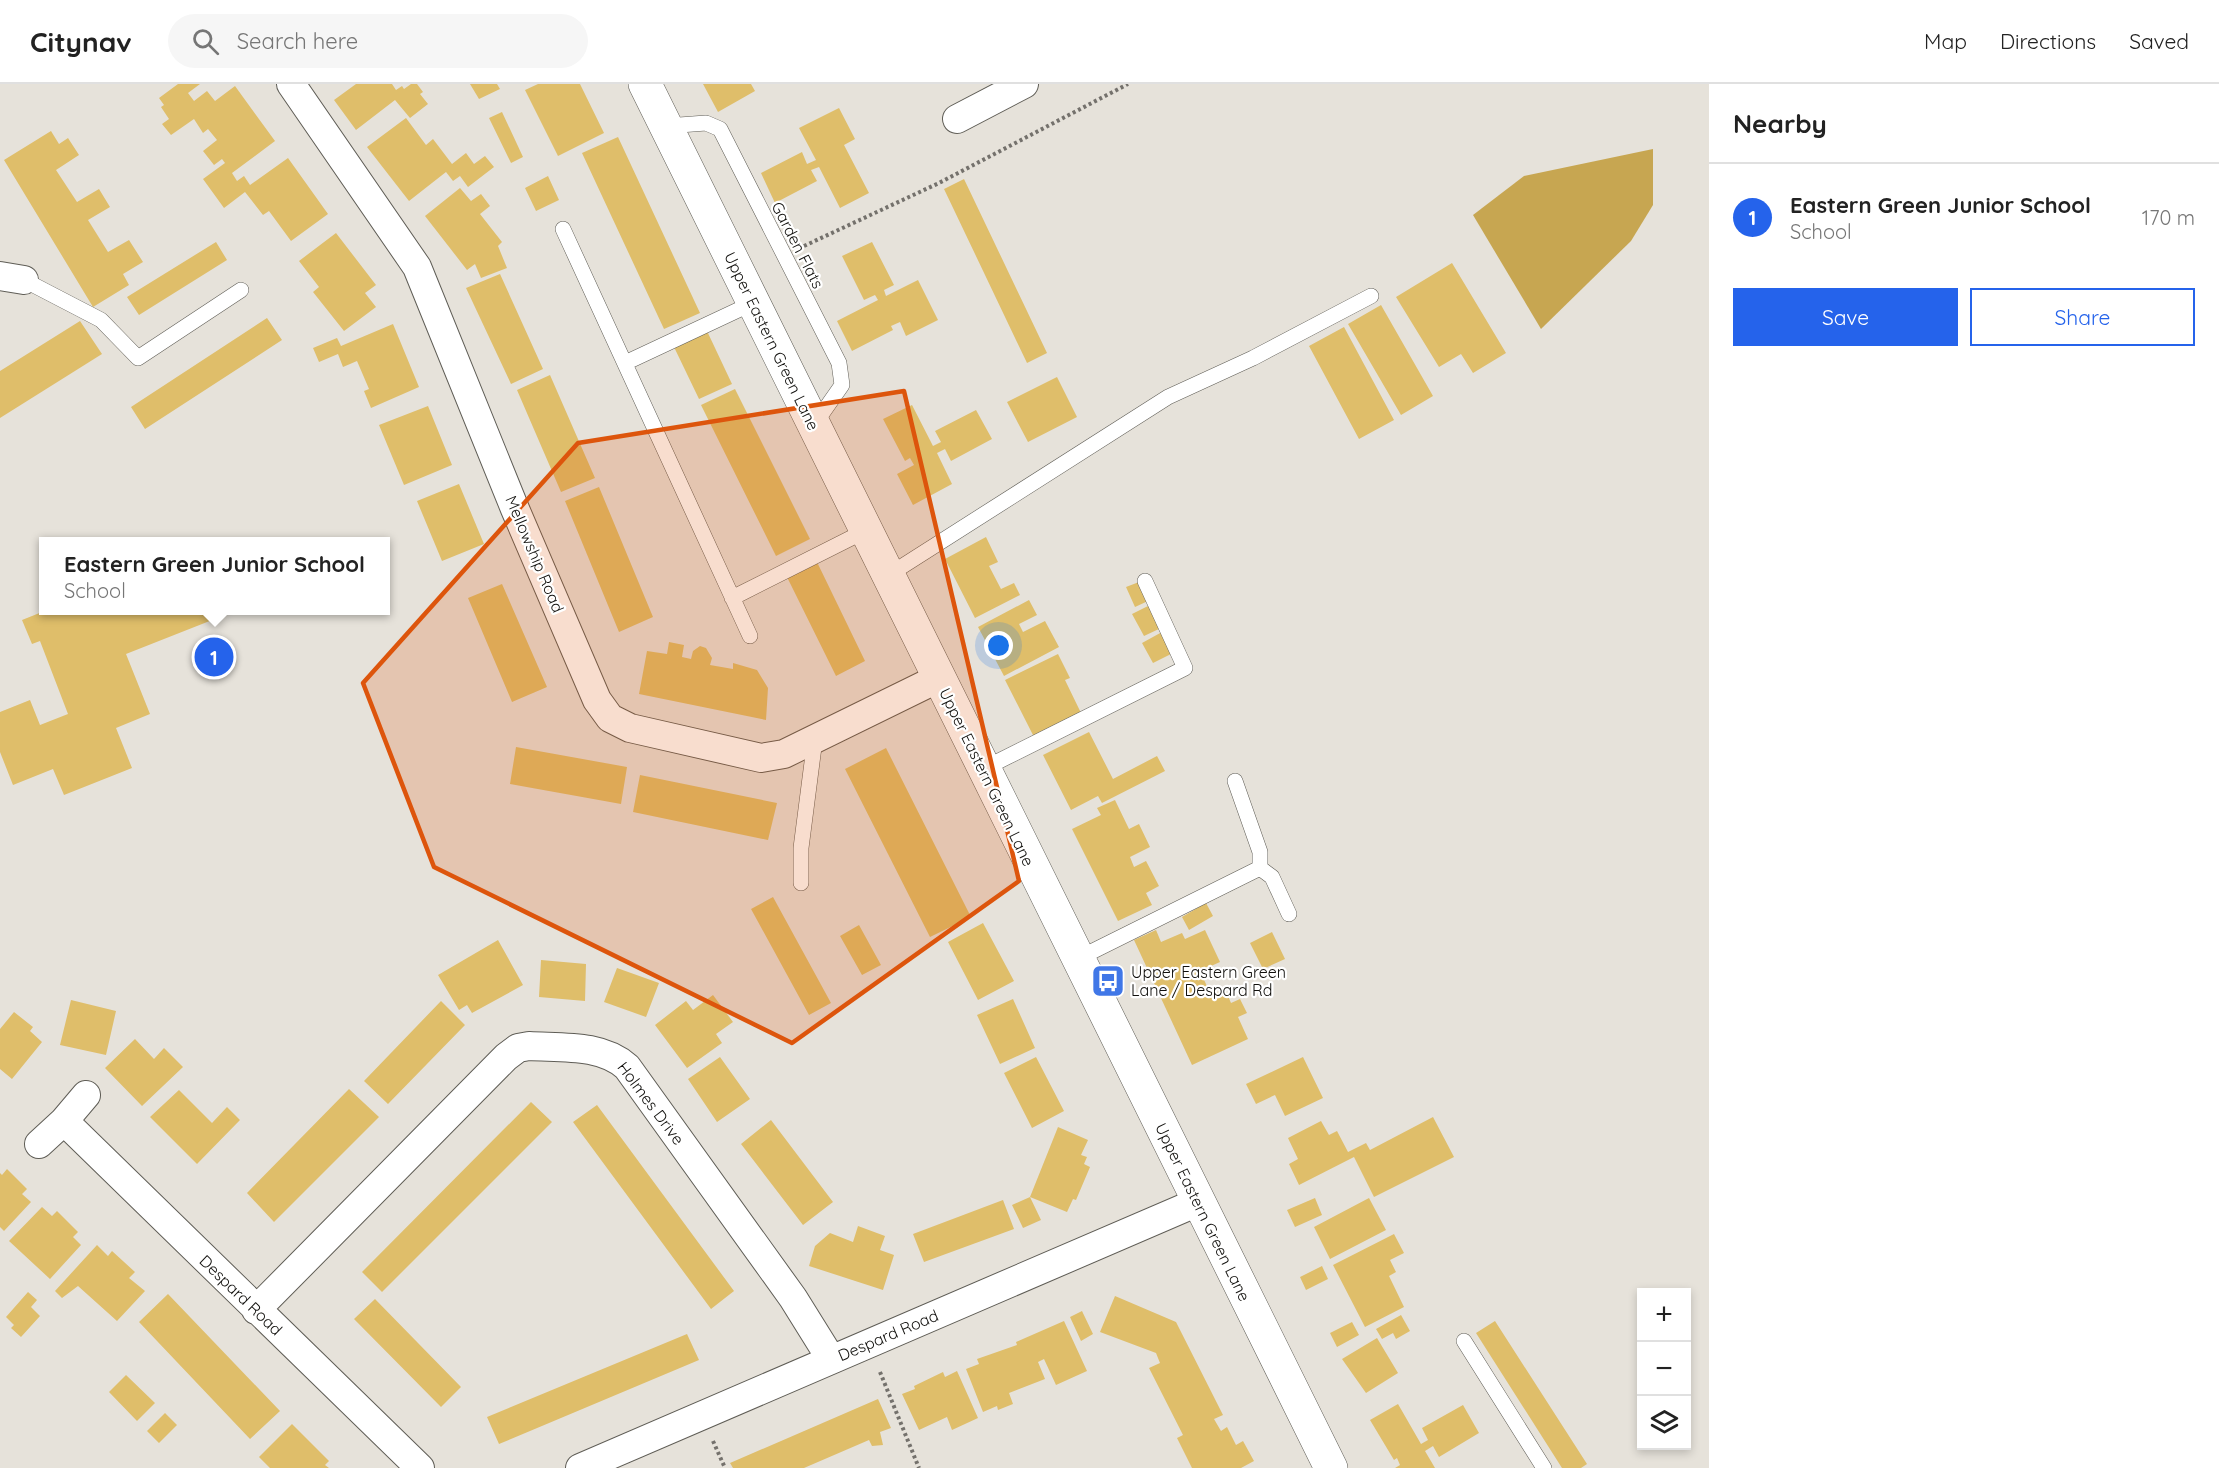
<!DOCTYPE html>
<html lang="en">
<head>
<meta charset="utf-8">
<style>
	:root { --surface:#fff; --page:#f6f6f6; --text:#222; --muted:#767676; --line:#e0e0e0; --accent:#2563eb }
	body { margin:0; font-family:Quicksand,sans-serif; background:var(--page); color:var(--text) }
	.controls { position:absolute; right:18px; bottom:18px; display:grid; overflow:hidden; border-radius:0px; box-shadow:0 3px 9px #0003 }
	.controls button { width:54px; height:54px; display:grid; place-items:center; padding:0; border:0; border-bottom:2px solid var(--line); background:var(--surface); color:var(--text); font:30px sans-serif }
	.you { position:absolute; left:999px; top:562px; width:21px; height:21px; margin:-15px; border:4px solid #fff; border-radius:50%; background:#1a73e8; box-shadow:0 0 0 9px #1a73e833 }
	.badge { display:grid; place-items:center; width:39px; height:39px; border-radius:50%; background:var(--accent); color:#fff; font-size:20px; font-weight:700 }
	.pin { position:absolute; translate:-50% -50%; border:3px solid #fff; box-shadow:0 2px 6px #0006 }
	.popup { position:absolute; left:39px; top:453px; width:351px; height:78px; box-sizing:border-box; display:grid; place-content:center; border-radius:0px; background:var(--surface); filter:drop-shadow(0 2px 4px #0005); font-size:20px; white-space:nowrap; color:var(--muted) }
	.popup b { font-size:22px; color:var(--text) }
	.popup::after { content:''; position:absolute; left:50%; top:100%; margin-left:-12px; border:12px solid transparent; border-top-color:var(--surface) }
	.list { margin:0; padding:0; list-style:none }
	h2 { display:flex; justify-content:space-between; align-items:center; height:78px; margin:0; padding:0 24px; font-size:26px }
	h2 small { font-size:20px; font-weight:400; color:var(--muted) }
	.list li { display:grid; grid-template-columns:39px 1fr auto; gap:18px; align-items:center; box-sizing:border-box; height:108px; padding:0 24px; border-top:2px solid var(--line) }
	.list b { display:block; font-size:22px; white-space:nowrap }
	.list p { margin:0; font-size:20px; white-space:nowrap; color:var(--muted) }
	.list em { font-size:20px; font-style:normal; color:var(--muted) }
	.actions { display:flex; gap:12px; padding:18px 24px }
	.actions a { flex:1; padding:14px 0; border:2px solid var(--accent); border-radius:0px; text-align:center; font-size:21px; color:var(--accent) }
	.actions .main { background:var(--accent); color:#fff }
	.icon { flex:none; width:33px; height:33px; fill:none; stroke:currentColor; stroke-width:2; stroke-linecap:round; stroke-linejoin:round }
	.map { position:relative; flex:none; width:1709px; height:1384px; overflow:hidden }
	header { display:flex; align-items:center; gap:36px; box-sizing:border-box; height:84px; padding:0 30px; background:var(--surface); border-bottom:2px solid var(--line) }
	header strong { font-size:28px }
	nav { display:flex; gap:33px; margin-inline-start:auto; font-size:21px }
	.search { width:420px; height:54px; background:var(--page); display:flex; align-items:center; gap:15px; box-sizing:border-box; padding:0 21px; border-radius:33px; color:var(--muted); font-size:22px }
	main { display:flex }
	aside { flex:1; background:var(--surface) }
	.map>svg:first-child { display:block }
	.forest { fill:#c7a651 }
	.building { fill:#dfbe6a }
	.lines { fill:none; stroke-linecap:round; stroke-linejoin:round }
	.service-casing { stroke:#5f5d56; stroke-width:16 }
	.minor-casing { stroke:#5f5d56; stroke-width:30 }
	.tertiary-casing { stroke:#5f5d56; stroke-width:34 }
	.path { stroke:#74716c; stroke-width:4; stroke-dasharray:3 3; stroke-linecap:butt }
	.service { stroke:#fff; stroke-width:15 }
	.minor { stroke:#fff; stroke-width:28 }
	.tertiary { stroke:#fff; stroke-width:33 }
	.marked { fill:#dd550c; fill-opacity:0.2; stroke:#dd550c; stroke-width:4.5; stroke-linejoin:round }
	.labels { text-anchor:middle; stroke-width:4.5; stroke-linejoin:round; paint-order:stroke }
	.street-label { font-size:16px; fill:#100f0c; stroke:#fff }
	.poi-label { font-size:16px; fill:#100f0c; stroke:#fff; text-anchor:start }
</style>
</head>
<body>
<header>
<strong>Citynav</strong>
<div class="search"><svg class="icon" aria-label="search" viewBox="0 0 24 24"><circle cx="10" cy="10" r="6"/><path d="M15 15l6 6"/></svg>Search here</div>
<nav><a>Map</a><a>Directions</a><a>Saved</a></nav>
</header>
<main>
<div class="map">
<svg width="1709" height="1384" viewBox="0 0 1709 1384">
	<rect width="100%" height="100%" fill="#e6e2da"/>
	<path class="forest" d="M1653,65V121L1631,157L1541,245L1473,131L1524,92Z"/>
	<path class="building" d="M178,0H200L188,9L194,17L207,7L215,17L235,2L275,57L232,89L237,97L244,92L250,101L288,74L328,130L291,157L269,127L263,131L245,108L224,124L203,95L225,79L222,75L214,81L203,67L217,56L208,45L203,49L194,35L171,51L162,40L169,35L161,23L164,21L159,14Z
		M356,0H392L396,6L402,2L404,5L411,0H417L423,8L420,10L428,20L410,34L395,16L356,46L334,16Z
		M470,0H497L500,5L479,15Z
		M538,0H580L604,49L558,72L525,6Z
		M703,0H751L755,7L718,28Z
		M839,24L855,55L844,61L869,109L840,124L819,83L811,86L817,97L775,119L761,89L802,68L807,80L816,76L799,44Z
		M502,28L523,73L511,79L489,34Z
		M406,34L426,61L433,55L452,80L466,69L474,80L485,72L494,83L468,103L460,92L453,97L446,88L409,117L367,63Z
		M51,47L59,60L68,54L79,71L56,86L77,118L99,105L110,123L88,136L108,168L129,156L143,178L123,190L129,201L93,223L4,76Z
		M618,53L700,229L664,245L582,69Z
		M548,92L559,116L536,127L525,104Z
		M964,95L1047,269L1027,279L944,105Z
		M460,104L471,117L481,110L490,122L480,130L502,158L498,162L507,184L481,194L475,180L467,186L425,132Z
		M336,149L376,201L365,209L376,223L344,247L313,208L319,203L299,177Z
		M216,158L227,176L139,231L127,213Z
		M872,158L894,201L884,206L886,212L918,196L938,236L906,252L900,238L891,242L893,246L852,267L837,237L878,216L875,211L864,216L842,172Z
		M1452,179L1506,269L1473,289L1461,270L1439,283L1396,213Z
		M500,190L543,285L511,300L466,204Z
		M1381,221L1433,312L1401,331L1348,240Z
		M267,234L282,256L145,345L131,323Z
		M80,237L102,270L0,334V287Z
		M393,240L419,303L371,324L364,307L369,305L357,277L343,283L338,270L319,278L313,264L337,254L341,262Z
		M1344,243L1394,336L1359,355L1309,262Z
		M707,247L732,300L699,315L674,263Z
		M550,291L595,394L561,408L517,306Z
		M1057,293L1077,333L1028,358L1007,318Z
		M735,305L810,455L776,472L701,321Z
		M912,321L933,362L941,358L935,347L976,326L992,355L951,377L945,365L937,369L952,400L913,421L897,390L914,381L910,374L905,377L883,335Z
		M428,322L452,381L404,401L379,341Z
		M459,400L484,460L442,477L417,417Z
		M599,403L653,533L619,548L565,417Z
		M986,453L998,478L989,482L1001,505L1014,499L1020,511L975,534L945,475Z
		M816,476L865,577L836,592L786,491Z
		M1139,498L1148,517L1135,523L1126,503Z
		M502,500L547,603L512,618L468,514Z
		M1029,516L1037,531L1019,540L1023,548L1045,537L1059,563L1004,592L978,543Z
		M1150,521L1161,544L1144,552L1132,530Z
		M47,526H235V527L126,570L150,630L116,644L132,684L64,711L53,685L13,701L0,668V628L30,616L40,641L68,630L40,557L32,560L22,536Z
		M1162,548L1173,569L1153,579L1142,559Z
		M669,558L684,561L682,573L691,575L693,567L700,562L706,564L712,574L710,581L733,585V579L757,586L768,604L766,636L639,610L647,567L667,570Z
		M1058,570L1070,594L1065,596L1081,629L1034,653L1005,596Z
		M1089,648L1113,695L1157,672L1165,687L1102,719L1098,712L1071,726L1043,671Z
		M516,663L627,683L621,720L510,700Z
		M886,664L971,833L930,853L845,685Z
		M640,691L777,719L768,756L633,728Z
		M1115,716L1129,745L1139,740L1150,763L1130,773L1134,783L1146,777L1159,802L1146,809L1152,821L1118,837L1072,745L1101,731L1097,724Z
		M773,813L831,919L809,931L751,825Z
		M1206,819L1213,832L1189,846L1182,833Z
		M983,839L1014,897L978,916L948,858Z
		M859,841L881,881L862,891L840,852Z
		M1156,846L1161,858L1182,849L1185,855L1205,846L1220,878L1200,887L1211,911L1225,905L1231,919L1240,915L1247,929L1238,933L1248,955L1192,981L1134,856Z
		M1272,848L1285,875L1263,885L1250,859Z
		M498,856L523,901L472,929L467,921L459,926L438,891Z
		M541,876L586,880L585,917L539,913Z
		M617,884L659,899L646,933L604,918Z
		M713,911L733,938L716,950L722,959L687,984L655,941L686,917L693,926Z
		M1013,915L1035,964L1000,980L977,931Z
		M71,916L116,927L106,971L60,961Z
		M441,917L465,941L388,1020L364,997Z
		M14,928L33,943L30,947L42,958L12,995L0,985V945Z
		M135,955L154,975L164,964L183,983L142,1022L105,984Z
		M720,973L750,1015L717,1038L688,995Z
		M1036,973L1064,1027L1032,1044L1004,989Z
		M1303,973L1323,1014L1285,1032L1275,1011L1256,1020L1246,1000Z
		M349,1005L379,1033L274,1138L247,1109Z
		M179,1006L212,1039L227,1023L240,1036L197,1080L150,1033Z
		M531,1018L552,1038L382,1208L362,1188Z
		M597,1021L734,1207L711,1225L573,1038Z
		M1433,1033L1454,1073L1374,1113L1354,1073L1299,1101L1289,1080L1298,1075L1288,1054L1321,1037L1329,1051L1337,1047L1348,1068L1366,1059L1370,1066Z
		M771,1036L833,1118L803,1141L741,1060Z
		M1058,1043L1088,1056L1081,1071L1087,1073L1084,1080L1090,1083L1076,1116L1073,1115L1067,1128L1030,1113Z
		M7,1085L27,1105L22,1110L31,1118L4,1147L0,1143V1089L2,1091Z
		M1030,1113L1041,1136L1023,1144L1012,1121Z
		M1315,1114L1322,1131L1295,1143L1287,1126Z
		M1369,1114L1386,1146L1330,1175L1314,1143Z
		M1003,1116L1014,1145L924,1178L913,1150Z
		M42,1123L52,1132L57,1127L78,1148L73,1153L81,1161L50,1195L9,1157Z
		M858,1142L885,1152L880,1166L894,1171L883,1206L809,1182L815,1162L830,1149L853,1158Z
		M1394,1150L1404,1169L1390,1176L1396,1188L1389,1192L1404,1223L1365,1243L1333,1181Z
		M97,1161L108,1172L112,1167L135,1188L129,1194L145,1207L117,1237L78,1202L62,1214L55,1207Z
		M1322,1182L1328,1195L1306,1206L1300,1193Z
		M28,1208L37,1216L31,1223L40,1232L21,1253L11,1244L14,1241L6,1233Z
		M168,1210L280,1327L250,1355L139,1238Z
		M1115,1212L1176,1238L1223,1331L1214,1335L1221,1347L1227,1343L1236,1361L1243,1357L1254,1377L1241,1384H1192L1177,1354L1183,1351L1149,1284L1160,1279L1156,1269L1100,1248Z
		M375,1215L461,1303L441,1323L354,1235Z
		M1082,1227L1093,1250L1081,1257L1070,1233Z
		M1401,1231L1410,1247L1396,1255L1393,1249L1382,1255L1376,1245Z
		M1064,1237L1087,1287L1056,1301L1044,1275L1038,1278L1045,1295L1009,1309L1013,1320L998,1326L997,1322L983,1328L966,1285L979,1280L977,1275L1017,1261L1016,1258Z
		M1495,1237L1587,1380L1581,1384H1562L1476,1249Z
		M1352,1238L1359,1251L1337,1263L1330,1249Z
		M687,1250L699,1276L499,1360L487,1333Z
		M1377,1254L1398,1289L1366,1309L1342,1275Z
		M957,1287L978,1334L952,1346L947,1333L919,1346L902,1310L915,1305L914,1302L943,1288L945,1293Z
		M126,1291L155,1319L137,1337L109,1308Z
		M878,1315L891,1344L880,1348L883,1361L872,1362L869,1356L804,1384H733L730,1379Z
		M1398,1320L1421,1360L1428,1356L1422,1344L1463,1321L1479,1349L1439,1373L1433,1362L1425,1367L1435,1384H1395L1400,1381L1397,1374L1394,1376L1370,1336Z
		M165,1329L177,1341L159,1359L147,1347Z
		M292,1340L329,1377L325,1381L329,1384H270L259,1373Z"/>
	<g class="lines">
		<defs>
			<path id="service" d="M666,42L706,39L720,45L839,279L842,301L814,341
				M563,145L750,552
				M24,196L101,236L138,274L241,206
				M625,279L753,219
				M887,492L1168,313L1253,274L1371,212
				M732,514L865,447
				M983,685L1185,584L1145,497
				M1260,784L1272,793L1289,830
				M801,799V764L815,655
				M1077,875L1260,784V768L1235,697
				M1464,1257L1544,1384"/>
			<path id="minor" d="M291,0L417,183L515,425L597,616L610,634L630,644L761,674L784,670L939,594
				M957,35L1024,0
				M0,192L24,196
				M64,1037L420,1384
				M39,1060L64,1037L86,1011
				M256,1226L506,973L518,964L529,962C562,964 601,960 627,983L793,1214L831,1275
				M580,1384L1198,1118"/>
			<path id="tertiary" d="M645,0L1331,1384"/>
		</defs>
		<use href="#service" class="service-casing"/>
		<use href="#minor" class="minor-casing"/>
		<use href="#tertiary" class="tertiary-casing"/>
		<path class="path" d="M804,162L939,99L1128,0
			M880,1288L919,1384
			M713,1357L725,1384"/>
		<use href="#service" class="service"/>
		<use href="#minor" class="minor"/>
		<use href="#tertiary" class="tertiary"/>
	</g>
	<path class="marked" d="M904,307L1019,797L792,959L434,783L363,599L578,359Z"/>
	<defs>
		<symbol id="bus-square" viewBox="-11 -11 22 22"><rect x="-9" y="-9" width="18" height="18" rx="4" fill="#4077e7" stroke="#fff"/><path d="M-5-6H5V4H4V6H2V4H-2V6H-4V4H-5ZM-3.5-4V0h7V-4ZM-3.5 1.2v1.5H-2V1.2ZM2 1.2v1.5H3.5V1.2Z" fill="#fff"/></symbol>
	</defs>
	<g fill-rule="evenodd">
		<use href="#bus-square" x="1089" y="878" width="38" height="38"/>
	</g>
	<g class="labels">
		<g class="street-label">
			<text transform="translate(798 161) rotate(63)" y="6">Garden Flats</text>
			<text transform="translate(772 257) rotate(64)" y="6">Upper Eastern Green Lane</text>
			<text transform="translate(535 470) rotate(67)" y="6">Mellowship Road</text>
			<text transform="translate(987 693) rotate(64)" y="6">Upper Eastern Green Lane</text>
			<text transform="translate(651 1019) rotate(53)" y="6">Holmes Drive</text>
			<text transform="translate(1203 1128) rotate(64)" y="6">Upper Eastern Green Lane</text>
			<text transform="translate(241 1211) rotate(44)" y="6">Despard Road</text>
			<text transform="translate(888 1251) rotate(-23)" y="6">Despard Road</text>
		</g>
		<g class="poi-label">
			<text x="1131" y="894">Upper Eastern Green<tspan x="1131" dy="18">Lane / Despard Rd</tspan></text>
		</g>
	</g>
</svg>
<div class="controls">
<button>+</button>
<button>−</button>
<button><svg class="icon" aria-label="layers" viewBox="0 0 24 24"><path d="M12 4l9 5-9 5-9-5zM3 14l9 5 9-5"/></svg></button>
</div>
<div class="you"></div>
<div class="pin badge" style="left:214px;top:573px">1</div>
<div class="popup"><b>Eastern Green Junior School</b>School</div>
</div>
<aside>
<h2>Nearby<small></small></h2>
<ul class="list">
<li><span class="badge">1</span><div><b>Eastern Green Junior School</b><p>School</p></div><em>170 m</em></li>
</ul>
<div class="actions"><a class="main">Save</a><a>Share</a></div>
</aside>
</main>
</body>
</html>
